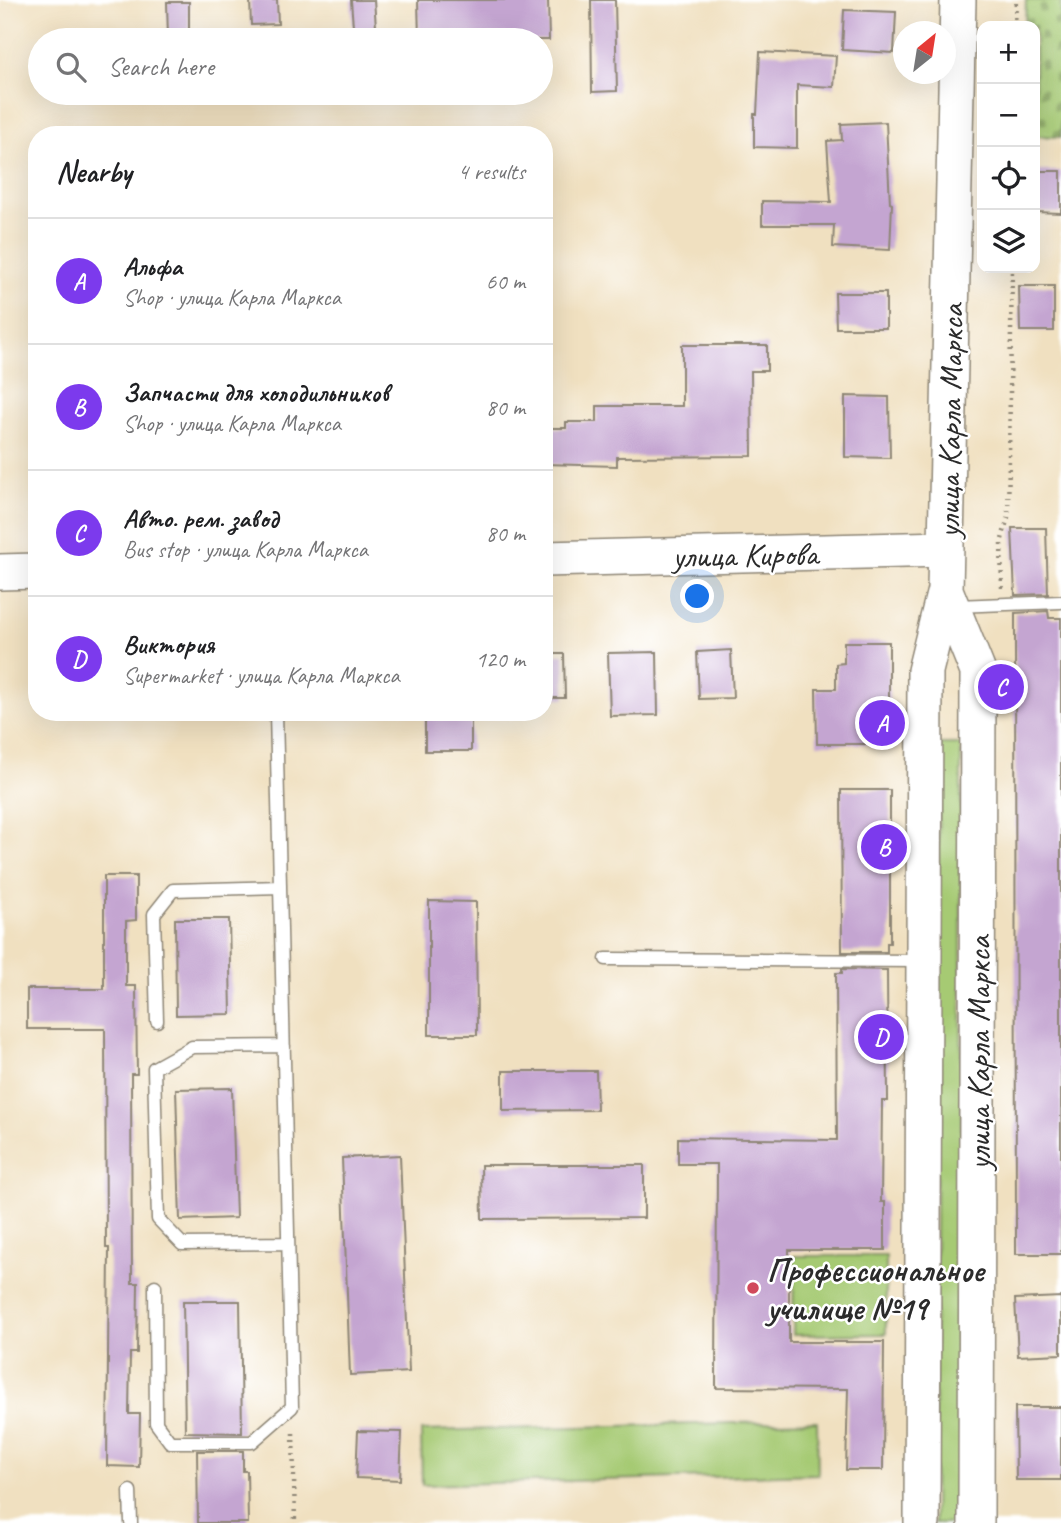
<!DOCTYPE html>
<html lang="en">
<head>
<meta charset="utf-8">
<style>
	:root { --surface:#fff; --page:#f2f2f2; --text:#202124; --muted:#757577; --line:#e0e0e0; --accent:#7c3aed }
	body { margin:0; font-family:Caveat,sans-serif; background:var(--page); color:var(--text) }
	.controls { position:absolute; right:21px; top:21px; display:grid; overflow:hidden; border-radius:14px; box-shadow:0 7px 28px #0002 }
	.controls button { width:63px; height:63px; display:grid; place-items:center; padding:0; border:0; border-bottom:2px solid var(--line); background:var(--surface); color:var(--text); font:35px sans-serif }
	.compass { position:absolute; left:893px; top:21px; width:63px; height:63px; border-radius:50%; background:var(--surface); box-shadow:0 7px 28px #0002; rotate:30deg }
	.you { position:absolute; left:698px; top:597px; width:24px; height:24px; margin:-18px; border:5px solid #fff; border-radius:50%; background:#1a73e8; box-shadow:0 0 0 10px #1a73e833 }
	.badge { display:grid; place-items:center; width:46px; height:46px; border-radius:50%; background:var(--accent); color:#fff; font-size:23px; font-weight:700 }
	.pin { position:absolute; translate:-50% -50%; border:4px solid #fff; box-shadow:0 2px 7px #0006 }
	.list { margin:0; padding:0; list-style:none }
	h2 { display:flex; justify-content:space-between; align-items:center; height:91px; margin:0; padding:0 28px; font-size:30px }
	h2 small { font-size:23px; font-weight:400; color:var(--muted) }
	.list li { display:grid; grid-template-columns:46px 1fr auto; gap:21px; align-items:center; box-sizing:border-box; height:126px; padding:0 28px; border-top:2px solid var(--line) }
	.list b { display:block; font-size:26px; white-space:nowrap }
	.list p { margin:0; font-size:23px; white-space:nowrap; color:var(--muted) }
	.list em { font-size:23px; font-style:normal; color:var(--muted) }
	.icon { flex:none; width:38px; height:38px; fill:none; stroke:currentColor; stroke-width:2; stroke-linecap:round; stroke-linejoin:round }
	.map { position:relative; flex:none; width:1061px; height:1523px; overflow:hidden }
	.search { position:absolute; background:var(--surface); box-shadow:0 7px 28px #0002; left:28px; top:28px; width:525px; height:77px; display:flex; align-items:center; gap:18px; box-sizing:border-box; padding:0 24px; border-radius:38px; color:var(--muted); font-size:26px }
	.panel { position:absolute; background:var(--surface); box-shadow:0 7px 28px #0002; left:28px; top:126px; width:525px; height:595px; border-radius:28px }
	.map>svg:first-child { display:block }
	.green { fill:#a6ca73; stroke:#687a4f; stroke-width:2 }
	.cemetery { fill:url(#cemetery-stones); stroke:#687a4f; stroke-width:2 }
	.building { fill:#c4a5d1 }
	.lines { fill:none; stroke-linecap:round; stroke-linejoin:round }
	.lane-casing { stroke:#8e8676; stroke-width:15 }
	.secondary-casing { stroke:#8e8676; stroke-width:38 }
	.path { stroke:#8e8676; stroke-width:4.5; stroke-dasharray:2 5; stroke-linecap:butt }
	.lane { stroke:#fff; stroke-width:12 }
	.secondary { stroke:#fff; stroke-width:35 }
	.poi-dot { fill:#d1495b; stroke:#fff; stroke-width:2.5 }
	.labels { text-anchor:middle; stroke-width:5; stroke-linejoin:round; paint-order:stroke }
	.street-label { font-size:33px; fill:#2b2b2b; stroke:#fff }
	.poi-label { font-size:33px; font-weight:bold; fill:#2b2b2b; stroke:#fff; text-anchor:start }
</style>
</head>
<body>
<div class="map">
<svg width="1061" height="1523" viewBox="0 0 1061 1523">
	<defs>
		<pattern id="cemetery-stones" width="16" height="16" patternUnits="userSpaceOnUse" patternTransform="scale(1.75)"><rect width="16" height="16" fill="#a6ca73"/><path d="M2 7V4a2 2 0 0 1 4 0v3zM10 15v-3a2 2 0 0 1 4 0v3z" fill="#87a45f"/></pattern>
	</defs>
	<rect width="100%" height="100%" fill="#fff"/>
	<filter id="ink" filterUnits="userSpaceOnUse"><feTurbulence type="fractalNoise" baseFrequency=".0143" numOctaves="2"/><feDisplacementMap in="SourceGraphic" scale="14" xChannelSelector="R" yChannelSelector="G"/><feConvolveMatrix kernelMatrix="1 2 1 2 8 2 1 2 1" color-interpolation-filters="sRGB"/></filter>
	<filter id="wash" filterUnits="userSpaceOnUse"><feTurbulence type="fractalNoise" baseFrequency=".00686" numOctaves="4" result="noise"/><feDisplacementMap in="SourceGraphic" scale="28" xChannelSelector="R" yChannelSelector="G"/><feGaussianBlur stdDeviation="1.57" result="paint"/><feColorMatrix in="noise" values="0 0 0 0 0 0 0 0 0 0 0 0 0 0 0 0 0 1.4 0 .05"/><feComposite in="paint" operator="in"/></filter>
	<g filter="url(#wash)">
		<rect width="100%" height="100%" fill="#f0e0c0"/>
		<path class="green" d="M939,744H961L962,1523H934Z
			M794,1256H886V1334L793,1335Z
			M817,1421L818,1474L422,1485L421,1431Z"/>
		<path class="cemetery" d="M1026,0H1061V137L1035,136V26H1025Z"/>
		<g id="blocks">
			<path class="building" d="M250,0H277L278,24L251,25Z
				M351,0H374L377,40H354Z
				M418,0H548L549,40H419Z
				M591,0H615L617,91L592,92Z
				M167,2H189V39L168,38Z
				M844,10L896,12L894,53L842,50Z
				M760,52L836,56L834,87L797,85V148L754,147V114H757Z
				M886,122L890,203L892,204L890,250L833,247L834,225H762V201L831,202L827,141L842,140L841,124Z
				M1035,171H1061V213L1035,212Z
				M1019,286H1054V331H1020Z
				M835,293H886V328H836Z
				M682,345H767V371H751L752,456L617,457V466L544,464V428H566V422H597V406H682Z
				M845,396L889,397L890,458L845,457Z
				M1012,528H1046L1048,594L1015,595Z
				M1048,611L1049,618H1061V1254H1016L1015,613Z
				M844,642H889V744H817L816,689H836V664L844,663Z
				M731,650L733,698L699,699L697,652Z
				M657,652L658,715L610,716L608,653Z
				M544,654H564L565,698H544Z
				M425,712H471V751H425Z
				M841,790H890V943H887V952H842Z
				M104,876H136V920L126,921V986H136L137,1074H131L132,1283H138L137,1353H130L129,1414H140L139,1467L107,1466L109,1248H106L105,1029H27V989H104Z
				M429,901L476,902L477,1035H429Z
				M175,919H229L231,1014L176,1015Z
				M842,969L887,970L888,1101H882L881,1202H885V1250H789V1342H884L883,1470H846L848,1389L716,1388L717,1164H678V1138L837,1140L836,973H842Z
				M503,1071H596L597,1110L503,1111Z
				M232,1088L236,1218L180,1220L176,1089Z
				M400,1155L409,1372L350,1375L342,1158Z
				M481,1165H644V1218L482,1219Z
				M1061,1297V1354L1018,1356L1015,1299Z
				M183,1301H240L242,1433L185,1432Z
				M1015,1407H1061V1480H1016Z
				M358,1431L402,1432L400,1480L356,1478Z
				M197,1451H243V1471H247L248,1523H198Z"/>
		</g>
	</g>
	<g filter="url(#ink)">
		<use href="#blocks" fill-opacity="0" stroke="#8e8676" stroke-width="2"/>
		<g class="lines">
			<defs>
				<path id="lane" d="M956,606L1061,602
					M606,959L920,961
					M157,1021L154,914L173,890L280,887
					M284,1046L192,1047L154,1068L158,1219L182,1244L288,1243
					M155,1286L156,1423L170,1442H252L292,1407L276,712
					M130,1491L131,1523"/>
				<path id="secondary" d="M544,559L946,549
					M0,572L37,571
					M945,590L978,672L976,1523
					M922,1523L925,671L945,590L958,0"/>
			</defs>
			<use href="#lane" class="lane-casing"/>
			<use href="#secondary" class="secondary-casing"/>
			<path class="path" d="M1015,26L1016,0
				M1002,588L1001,543L1008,517L1012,268
				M293,1433L295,1523"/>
			<use href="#lane" class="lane"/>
			<use href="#secondary" class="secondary"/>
		</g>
	</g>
	<circle class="poi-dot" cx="753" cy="1288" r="7"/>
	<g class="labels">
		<g class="street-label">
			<text transform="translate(949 421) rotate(-89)" y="12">улица Карла Маркса</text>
			<text transform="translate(745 554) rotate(-1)" y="12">улица Кирова</text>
			<text transform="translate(978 1053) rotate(-90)" y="12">улица Карла Маркса</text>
		</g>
		<g class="poi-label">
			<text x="767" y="1281">Профессиональное<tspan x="767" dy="38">училище №19</tspan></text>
		</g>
	</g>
</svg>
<div class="controls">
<button>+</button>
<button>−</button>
<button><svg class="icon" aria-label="locate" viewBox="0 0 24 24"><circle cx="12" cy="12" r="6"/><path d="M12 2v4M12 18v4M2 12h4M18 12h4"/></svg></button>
<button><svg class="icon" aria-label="layers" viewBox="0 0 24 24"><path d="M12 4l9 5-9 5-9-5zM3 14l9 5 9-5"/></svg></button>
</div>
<svg class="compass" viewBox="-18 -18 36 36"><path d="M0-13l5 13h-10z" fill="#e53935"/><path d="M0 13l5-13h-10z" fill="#757577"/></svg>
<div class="you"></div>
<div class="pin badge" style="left:882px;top:723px">A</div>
<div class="pin badge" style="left:884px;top:847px">B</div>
<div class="pin badge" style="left:1001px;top:687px">C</div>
<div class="pin badge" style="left:881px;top:1037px">D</div>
<div class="search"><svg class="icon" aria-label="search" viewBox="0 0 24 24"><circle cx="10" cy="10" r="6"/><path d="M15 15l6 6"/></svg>Search here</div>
<section class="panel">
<h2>Nearby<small>4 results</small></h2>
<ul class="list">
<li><span class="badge">A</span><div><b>Альфа</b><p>Shop · улица Карла Маркса</p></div><em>60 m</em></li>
<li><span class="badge">B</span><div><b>Запчасти для холодильников</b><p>Shop · улица Карла Маркса</p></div><em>80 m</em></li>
<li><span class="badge">C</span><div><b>Авто. рем. завод</b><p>Bus stop · улица Карла Маркса</p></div><em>80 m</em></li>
<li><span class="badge">D</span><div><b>Виктория</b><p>Supermarket · улица Карла Маркса</p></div><em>120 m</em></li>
</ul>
</section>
</div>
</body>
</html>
